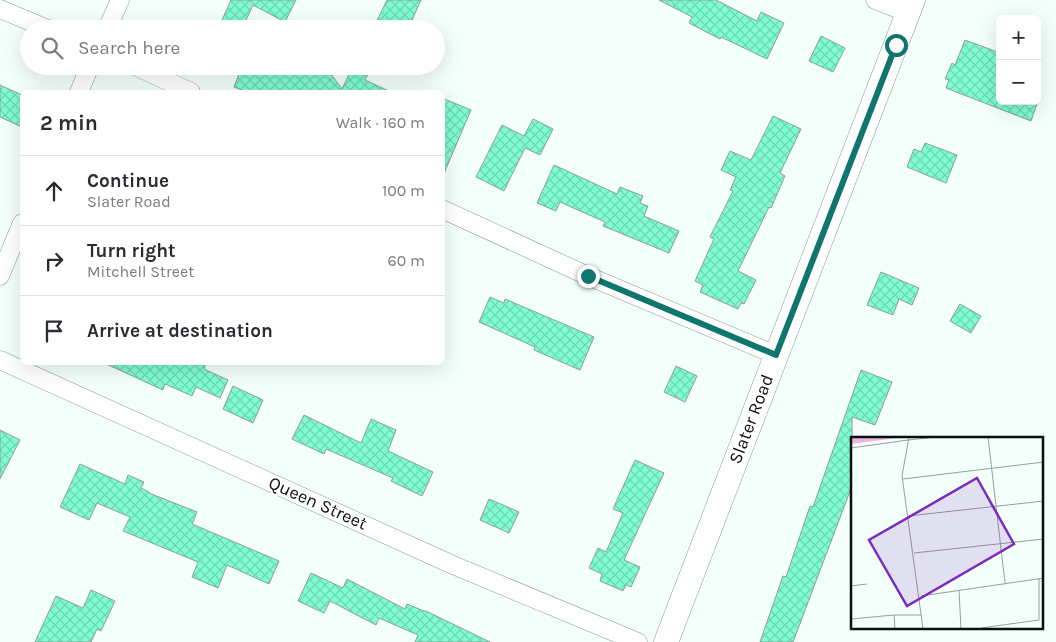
<!DOCTYPE html>
<html lang="en">
<head>
<meta charset="utf-8">
<style>
	:root { --surface:#fff; --page:#f2f2f3; --text:#2b2b33; --muted:#7c7c81; --line:#e1e1e2 }
	body { margin:0; font-family:Karla,sans-serif; background:var(--page); color:var(--text) }
	.controls { position:absolute; right:15px; top:15px; display:grid; overflow:hidden; border-radius:8px; box-shadow:0 5px 20px #0002 }
	.controls button { width:45px; height:45px; display:grid; place-items:center; padding:0; border:0; border-bottom:1px solid var(--line); background:var(--surface); color:var(--text); font:25px sans-serif }
	.stop { position:absolute; width:15px; height:15px; margin:-11px; border:4px solid #0f766e; border-radius:50%; background:#fff }
	.stop.end { background:#0f766e; border-color:#fff; box-shadow:0 1px 5px #0008 }
	.list { margin:0; padding:0; list-style:none }
	h2 { display:flex; justify-content:space-between; align-items:center; height:65px; margin:0; padding:0 20px; font-size:21px }
	h2 small { font-size:16px; font-weight:400; color:var(--muted) }
	.list li { display:grid; grid-template-columns:32px 1fr auto; gap:15px; align-items:center; box-sizing:border-box; height:70px; padding:0 20px; border-top:1px solid var(--line) }
	.list b { display:block; font-size:19px; white-space:nowrap }
	.list p { margin:0; font-size:16px; white-space:nowrap; color:var(--muted) }
	.list em { font-size:16px; font-style:normal; color:var(--muted) }
	.icon { flex:none; width:28px; height:28px; fill:none; stroke:currentColor; stroke-width:2; stroke-linecap:round; stroke-linejoin:round }
	.map { position:relative; flex:none; width:1056px; height:642px; overflow:hidden }
	.search { position:absolute; background:var(--surface); box-shadow:0 5px 20px #0002; left:20px; top:20px; width:425px; height:55px; display:flex; align-items:center; gap:12px; box-sizing:border-box; padding:0 18px; border-radius:28px; color:var(--muted); font-size:19px }
	.panel { position:absolute; background:var(--surface); box-shadow:0 5px 20px #0002; left:20px; top:90px; width:425px; height:275px; border-radius:8px }
	.map>svg:first-child { display:block }
	.building { fill:url(#building-cross-hatch); stroke:#929d99 }
	.lines { fill:none; stroke-linecap:round; stroke-linejoin:round }
	.minor-casing { stroke:#8c9893; stroke-width:19 }
	.secondary-casing { stroke:#8c9893; stroke-width:25 }
	.minor { stroke:#fff; stroke-width:18 }
	.secondary { stroke:#fff; stroke-width:24 }
	.route { stroke:#0f766e; stroke-width:6 }
	.labels { text-anchor:middle; stroke-width:4.5; stroke-linejoin:round; paint-order:stroke }
	.street-label { font-size:18px; fill:#0a0e0c; stroke:#fff }
	.inset-road { fill:none; stroke:#969f9b; stroke-width:1 }
	.view { fill:#7b2cbf; fill-opacity:0.15; stroke:#7b2cbf; stroke-width:2.5 }
	.inset-edge { fill:none; stroke:#0a0e0c; stroke-width:2.5 }
</style>
</head>
<body>
<div class="map">
<svg width="1056" height="642" viewBox="0 0 1056 642">
	<defs>
		<pattern id="building-cross-hatch" width="8" height="8" patternUnits="userSpaceOnUse" patternTransform="scale(1.25)"><rect width="8" height="8" fill="#7ffcd3"/><path d="M0 0l8 8M0 8l8-8" fill="none" stroke="#6cd7b4"/></pattern>
	</defs>
	<rect width="100%" height="100%" fill="#f3fffa"/>
	<path class="building" d="M231,0H296L285,22L253,5L242,29H218Z
		M387,0H421L408,29H373Z
		M659,0H716L757,21L761,12L784,23L767,59L721,37L720,39L689,23L692,17Z
		M821,36L845,48L833,72L809,61Z
		M965,40L1000,53V101H1038L1031,121L946,88L949,80L945,79L952,63L955,65Z
		M242,66H272L289,74L293,66H325L342,89L353,66H357L369,72L365,80L391,92H247L234,87Z
		M0,85L22,95V127L0,117Z
		M442,98L471,110L442,178Z
		M773,116L801,129L780,173L785,176L771,208L769,207L738,271L756,280L744,304L741,303L738,309L700,292L703,285L695,281L714,239L710,237L733,191L730,190L736,177L721,170L730,151L751,160Z
		M533,119L553,129L540,155L525,148L504,191L476,177L502,125L524,136Z
		M925,143L957,155L946,183L907,167L914,149L921,152Z
		M554,165L617,194L620,187L643,196L640,203L648,206L644,216L679,231L669,253L603,226L605,222L560,202L556,211L537,203Z
		M881,272L919,288L912,305L899,299L893,315L867,305Z
		M490,297L504,303L505,299L594,337L580,370L534,350L535,347L479,322Z
		M960,304L981,316L971,333L950,321Z
		M102,362H206L204,369L228,380L220,398L196,387L192,396L165,384L163,390Z
		M676,366L697,376L685,402L664,392Z
		M861,370L892,382L875,425L852,417V486L793,642H760L783,576L786,577L810,506L813,507Z
		M233,386L263,400L253,423L223,409Z
		M304,415L361,443L371,419L396,430L388,451L433,472L422,496L391,481L393,478L326,449L324,454L292,439Z
		M0,430L20,440L0,479Z
		M635,460L664,473L624,560L640,567L631,587L626,585L623,591L600,581L602,574L589,568L598,548L606,552L623,513L613,509Z
		M80,464L125,484L128,475L144,482L141,488L149,492V493L197,512L192,524L279,561L269,584L227,565L218,588L192,577L198,562L123,531L130,517L97,503L89,520L60,507Z
		M489,499L519,512L509,533L480,520Z
		M311,573L343,588L347,579L405,609L407,604L424,611H426L490,642H415L418,635L379,618L376,625L330,601L324,613L298,601Z
		M91,590L115,601L101,631L97,629L91,642H35L56,596L83,608Z"/>
	<g class="lines">
		<defs>
			<path id="minor" d="M875,0L908,13
				M0,9L48,29
				M107,29L120,0
				M135,66L191,92
				M79,92L90,66
				M442,209L588,276L776,355
				M0,276L22,223
				M0,360L453,565L638,642"/>
			<path id="secondary" d="M666,642L913,0"/>
		</defs>
		<use href="#minor" class="minor-casing"/>
		<use href="#secondary" class="secondary-casing"/>
		<use href="#minor" class="minor"/>
		<use href="#secondary" class="secondary"/>
	</g>
	<g class="lines">
		<path class="route" d="M588,276L776,355L896,45"/>
	</g>
	<g class="labels">
		<g class="street-label">
			<text transform="translate(751 419) rotate(-69)" y="6">Slater Road</text>
			<text transform="translate(318 503) rotate(24)" y="6">Queen Street</text>
		</g>
	</g>
	<g transform="translate(851 437)">
		<rect width="192" height="192" fill="#f3fffa"/>
		<path d="M0,0H53L0,7Z" fill="#edb3e1"/>
		<path class="inset-road" d="M58,0L51,39L72,192M137,0L154,146M57,3L85,0M0,11L57,3M52,42L193,25M57,79L193,64M63,116L193,102M0,149L16,147M108,153L110,192M70,159L193,141M43,178H70M0,182L43,178L44,192M130,191L188,183V141"/>
		<path class="view" d="M126,41L163,107L56,169L18,103Z"/>
		<rect width="192" height="192" class="inset-edge"/>
	</g>
</svg>
<div class="controls">
<button>+</button>
<button>−</button>
</div>
<div class="stop" style="left:896px;top:45px"></div>
<div class="stop end" style="left:588px;top:276px"></div>
<div class="search"><svg class="icon" aria-label="search" viewBox="0 0 24 24"><circle cx="10" cy="10" r="6"/><path d="M15 15l6 6"/></svg>Search here</div>
<section class="panel">
<h2>2 min<small>Walk · 160 m</small></h2>
<ul class="list">
<li><svg class="icon" aria-label="ahead" viewBox="0 0 24 24"><path d="M12 20V5M6 11l6-6 6 6"/></svg><div><b>Continue</b><p>Slater Road</p></div><em>100 m</em></li>
<li><svg class="icon" aria-label="right" viewBox="0 0 24 24"><path d="M7 20v-9h11M14 6l5 5-5 5"/></svg><div><b>Turn right</b><p>Mitchell Street</p></div><em>60 m</em></li>
<li><svg class="icon" aria-label="arrive" viewBox="0 0 24 24"><path d="M6 21V4h12l-3 4 3 4H6"/></svg><div><b>Arrive at destination</b></div></li>
</ul>
</section>
</div>
</body>
</html>
